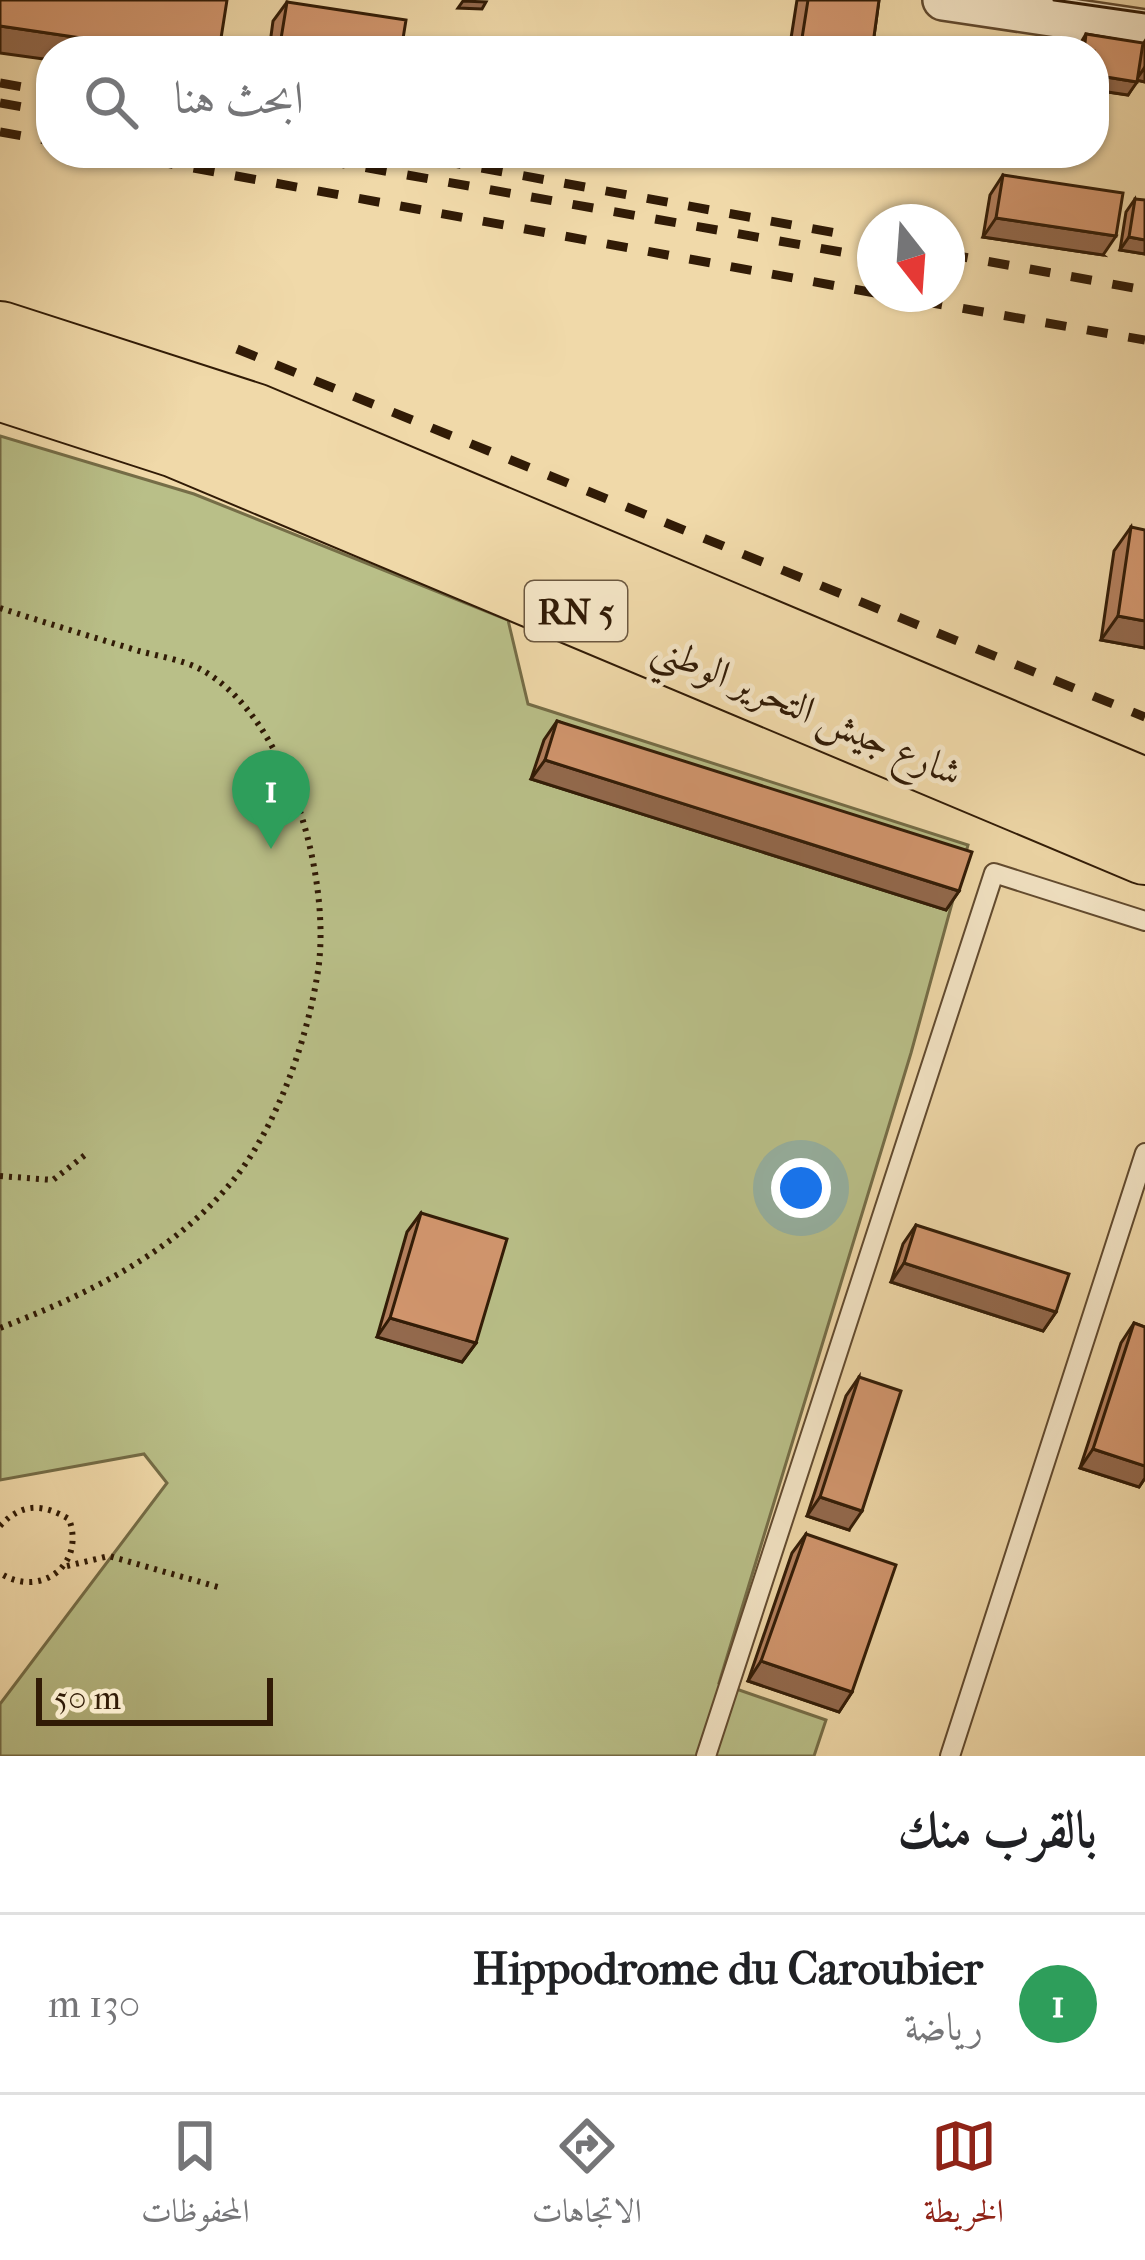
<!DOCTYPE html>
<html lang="ar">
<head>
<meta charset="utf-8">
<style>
	:root { --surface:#fff; --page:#f2f2f2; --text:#202124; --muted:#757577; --line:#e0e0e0; --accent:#8f2418 }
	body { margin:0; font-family:"IM FELL French Canon",Amiri,serif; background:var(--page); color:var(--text); direction:rtl }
	.compass { position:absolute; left:857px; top:204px; width:108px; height:108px; border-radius:50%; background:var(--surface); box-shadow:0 3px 9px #0004; rotate:163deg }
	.scale { position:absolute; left:36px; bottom:30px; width:237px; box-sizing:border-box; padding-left:12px; border:6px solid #311b06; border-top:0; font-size:33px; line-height:42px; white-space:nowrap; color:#311b06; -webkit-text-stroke:9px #f5e6c7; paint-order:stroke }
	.you { position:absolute; left:801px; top:1188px; width:42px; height:42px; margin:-30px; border:9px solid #fff; border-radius:50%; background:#1a73e8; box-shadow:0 0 0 18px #1a73e833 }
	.badge { display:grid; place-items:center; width:78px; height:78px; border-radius:50%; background:var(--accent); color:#fff; font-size:39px; font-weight:700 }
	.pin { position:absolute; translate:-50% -99px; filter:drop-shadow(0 3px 6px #0008) }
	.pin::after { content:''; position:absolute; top:63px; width:42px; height:36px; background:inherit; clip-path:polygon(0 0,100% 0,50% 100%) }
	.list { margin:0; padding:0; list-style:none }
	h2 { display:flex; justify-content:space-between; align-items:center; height:156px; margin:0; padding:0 48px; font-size:51px }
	h2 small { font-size:39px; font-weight:400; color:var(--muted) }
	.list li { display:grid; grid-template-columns:78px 1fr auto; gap:36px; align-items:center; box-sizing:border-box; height:180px; padding:0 48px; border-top:3px solid var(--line) }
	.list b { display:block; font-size:45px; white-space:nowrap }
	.list p { margin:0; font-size:39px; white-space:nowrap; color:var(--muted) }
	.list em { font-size:39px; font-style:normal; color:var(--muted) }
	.icon { flex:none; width:66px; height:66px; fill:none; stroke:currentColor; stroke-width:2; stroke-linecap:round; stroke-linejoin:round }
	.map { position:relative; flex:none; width:1145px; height:1756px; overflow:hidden; direction:ltr }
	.search { position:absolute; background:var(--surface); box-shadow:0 3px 9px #0004; left:36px; right:36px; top:36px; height:132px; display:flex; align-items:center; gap:30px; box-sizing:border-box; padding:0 42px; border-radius:48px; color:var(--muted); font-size:45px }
	.sheet { height:336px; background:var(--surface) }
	nav { display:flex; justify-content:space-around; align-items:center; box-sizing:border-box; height:168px; border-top:3px solid var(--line); background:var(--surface); font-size:33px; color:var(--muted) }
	nav a { display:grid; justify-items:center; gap:6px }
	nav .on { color:var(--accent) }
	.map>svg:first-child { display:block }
	.green { fill:#b9bf88; stroke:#756d47; stroke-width:3 }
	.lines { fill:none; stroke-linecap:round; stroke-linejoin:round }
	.lane-casing { stroke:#614a2f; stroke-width:22 }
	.street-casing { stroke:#614a2f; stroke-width:44 }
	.highway-casing { stroke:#311b06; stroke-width:70 }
	.path { stroke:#311b06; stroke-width:6; stroke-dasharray:3 6; stroke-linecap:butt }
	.lane { stroke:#f5e6c7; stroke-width:18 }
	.street { stroke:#f5e6c7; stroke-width:39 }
	.highway { stroke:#f0d9a9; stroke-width:66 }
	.tram { stroke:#311b06; stroke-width:3 }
	.rail { stroke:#311b06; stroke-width:9; stroke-dasharray:21 21; stroke-linecap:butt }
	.wall { fill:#b5815f; stroke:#311b06; stroke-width:3 }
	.shaded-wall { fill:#93694d; stroke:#311b06; stroke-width:3 }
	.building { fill:#d2966e; stroke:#311b06; stroke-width:3 }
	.labels { text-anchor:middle; stroke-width:10; stroke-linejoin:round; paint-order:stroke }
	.shield { fill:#f5e6c7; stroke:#6c5840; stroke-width:3 }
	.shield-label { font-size:36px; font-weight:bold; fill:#311b06 }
	.street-label { font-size:39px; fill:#311b06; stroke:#f5e6c7 }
</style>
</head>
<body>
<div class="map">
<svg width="1145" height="1756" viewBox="0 0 1145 1756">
	<rect width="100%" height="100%" fill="#f0d9a9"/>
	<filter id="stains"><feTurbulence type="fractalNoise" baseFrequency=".00167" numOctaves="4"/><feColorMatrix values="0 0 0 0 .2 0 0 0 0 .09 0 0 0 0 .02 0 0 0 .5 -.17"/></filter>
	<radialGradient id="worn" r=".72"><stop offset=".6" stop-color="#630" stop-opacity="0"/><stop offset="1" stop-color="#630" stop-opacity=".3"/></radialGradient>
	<path class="green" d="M0,436L194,494L508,620L528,704L968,845L911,1053L719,1683L826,1720L814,1756H0V1704L167,1483L144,1454L0,1480Z"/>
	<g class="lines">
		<defs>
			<path id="lane" d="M706,1756L994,873L1145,921
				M950,1756L1145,1153"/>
			<path id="street" d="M943,0L1145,30"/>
			<path id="highway" d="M0,335L254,417L1145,792
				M0,387L176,444L1145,851"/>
		</defs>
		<use href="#lane" class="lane-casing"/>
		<use href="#street" class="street-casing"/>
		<use href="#highway" class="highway-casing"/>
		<path class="path" d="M0,608C46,623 93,637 139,651C158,656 183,660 200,669C289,716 334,885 317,977C306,1043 277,1125 235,1178C175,1253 86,1295 0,1328
			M0,1176L53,1180L85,1155
			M0,1526C22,1502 43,1504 69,1519C86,1565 40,1599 0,1573
			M67,1566L109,1556L218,1587"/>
		<use href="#lane" class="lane"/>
		<use href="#street" class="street"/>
		<use href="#highway" class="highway"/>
		<path class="tram" d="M1054,0L1145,13"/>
		<path class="rail" d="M0,83L51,92
			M0,103L51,112
			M0,132L51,141
			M111,153L875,293
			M283,153L875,258
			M399,153L836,233
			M947,254L1145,290
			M880,294L1145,340
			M237,349L1145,717"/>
	</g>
	<path class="wall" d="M797,0H879L872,51H789Z
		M287,2L401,51H269L273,21Z
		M1086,34L1143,44L1145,41V82L1137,80L1128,95L1094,90V51H1076Z
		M1003,175L1103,255L983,237L990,195Z
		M1135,199L1145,254L1120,250L1126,212Z
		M1131,527L1145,648L1101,640L1114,551Z
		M557,721L959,891L946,910L531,779L544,740Z
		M421,1213L476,1343L462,1362L377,1337L407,1232Z
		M916,1225L1056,1312L1043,1331L891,1282L903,1244Z
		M1134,1323L1145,1327V1478L1139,1487L1080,1468L1121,1343Z
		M859,1377L849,1530L807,1516L846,1396Z
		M806,1534L852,1692L839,1712L748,1681L792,1553Z"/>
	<path class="shaded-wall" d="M463,1L486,2L482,9L458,8Z
		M0,26L169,51H51V60L0,53Z
		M1145,67V82L1136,80Z
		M1094,75L1137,82L1128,95L1094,90Z
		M996,218L1116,236L1103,255L983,237Z
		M1129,237L1145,240V254L1120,250Z
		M1118,616L1145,621V648L1101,640Z
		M545,760L959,891L946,910L531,779Z
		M904,1263L1056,1312L1043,1331L891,1282Z
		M390,1318L476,1343L462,1362L377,1337Z
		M1093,1449L1145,1466V1478L1139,1487L1080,1468Z
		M820,1497L862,1511L849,1530L807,1516Z
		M761,1661L852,1692L839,1712L748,1681Z"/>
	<path class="building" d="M0,0H227L219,51H169L0,26Z
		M808,0H879L872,51H800Z
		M287,2L406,20L401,51H279Z
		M1086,34L1143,43L1137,82L1094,75V51H1084Z
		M1003,175L1123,193L1116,236L996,218Z
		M1135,199L1145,200V240L1129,237Z
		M1131,527L1145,530V621L1118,616Z
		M557,721L972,852L959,891L545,760Z
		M421,1213L507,1239L476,1343L390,1318Z
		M916,1225L1069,1274L1056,1312L904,1263Z
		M1134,1323L1145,1327V1466L1093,1449Z
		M859,1377L901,1391L862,1511L820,1497Z
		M806,1534L896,1565L852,1692L761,1661Z"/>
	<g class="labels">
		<rect class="shield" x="525" y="581" width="102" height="60" rx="9"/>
		<g class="shield-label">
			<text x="576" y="624">RN 5</text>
		</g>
		<g class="street-label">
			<text transform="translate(808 709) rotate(23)" y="14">شارع جيش التحرير الوطني</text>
		</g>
	</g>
	<rect width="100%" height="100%" filter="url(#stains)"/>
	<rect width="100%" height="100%" fill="url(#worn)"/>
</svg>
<svg class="compass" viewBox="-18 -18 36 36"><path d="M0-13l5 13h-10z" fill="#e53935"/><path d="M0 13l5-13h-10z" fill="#757577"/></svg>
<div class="scale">50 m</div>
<div class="you"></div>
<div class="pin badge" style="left:271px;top:849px;background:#2e9e5b">1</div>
<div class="search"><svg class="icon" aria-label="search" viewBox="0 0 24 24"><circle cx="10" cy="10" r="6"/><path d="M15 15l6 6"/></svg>ابحث هنا</div>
</div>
<section class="sheet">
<h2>بالقرب منك<small></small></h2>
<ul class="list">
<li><span class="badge" style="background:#2e9e5b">1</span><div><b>Hippodrome du Caroubier</b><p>رياضة</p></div><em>130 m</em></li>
</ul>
</section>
<nav>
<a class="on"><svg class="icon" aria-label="map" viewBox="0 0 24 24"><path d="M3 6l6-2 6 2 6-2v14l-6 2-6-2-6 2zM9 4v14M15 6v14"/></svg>الخريطة</a>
<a><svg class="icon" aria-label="directions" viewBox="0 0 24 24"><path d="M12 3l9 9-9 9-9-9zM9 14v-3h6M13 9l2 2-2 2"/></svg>الاتجاهات</a>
<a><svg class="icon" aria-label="saved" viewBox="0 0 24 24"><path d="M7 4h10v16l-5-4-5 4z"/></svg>المحفوظات</a>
</nav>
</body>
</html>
